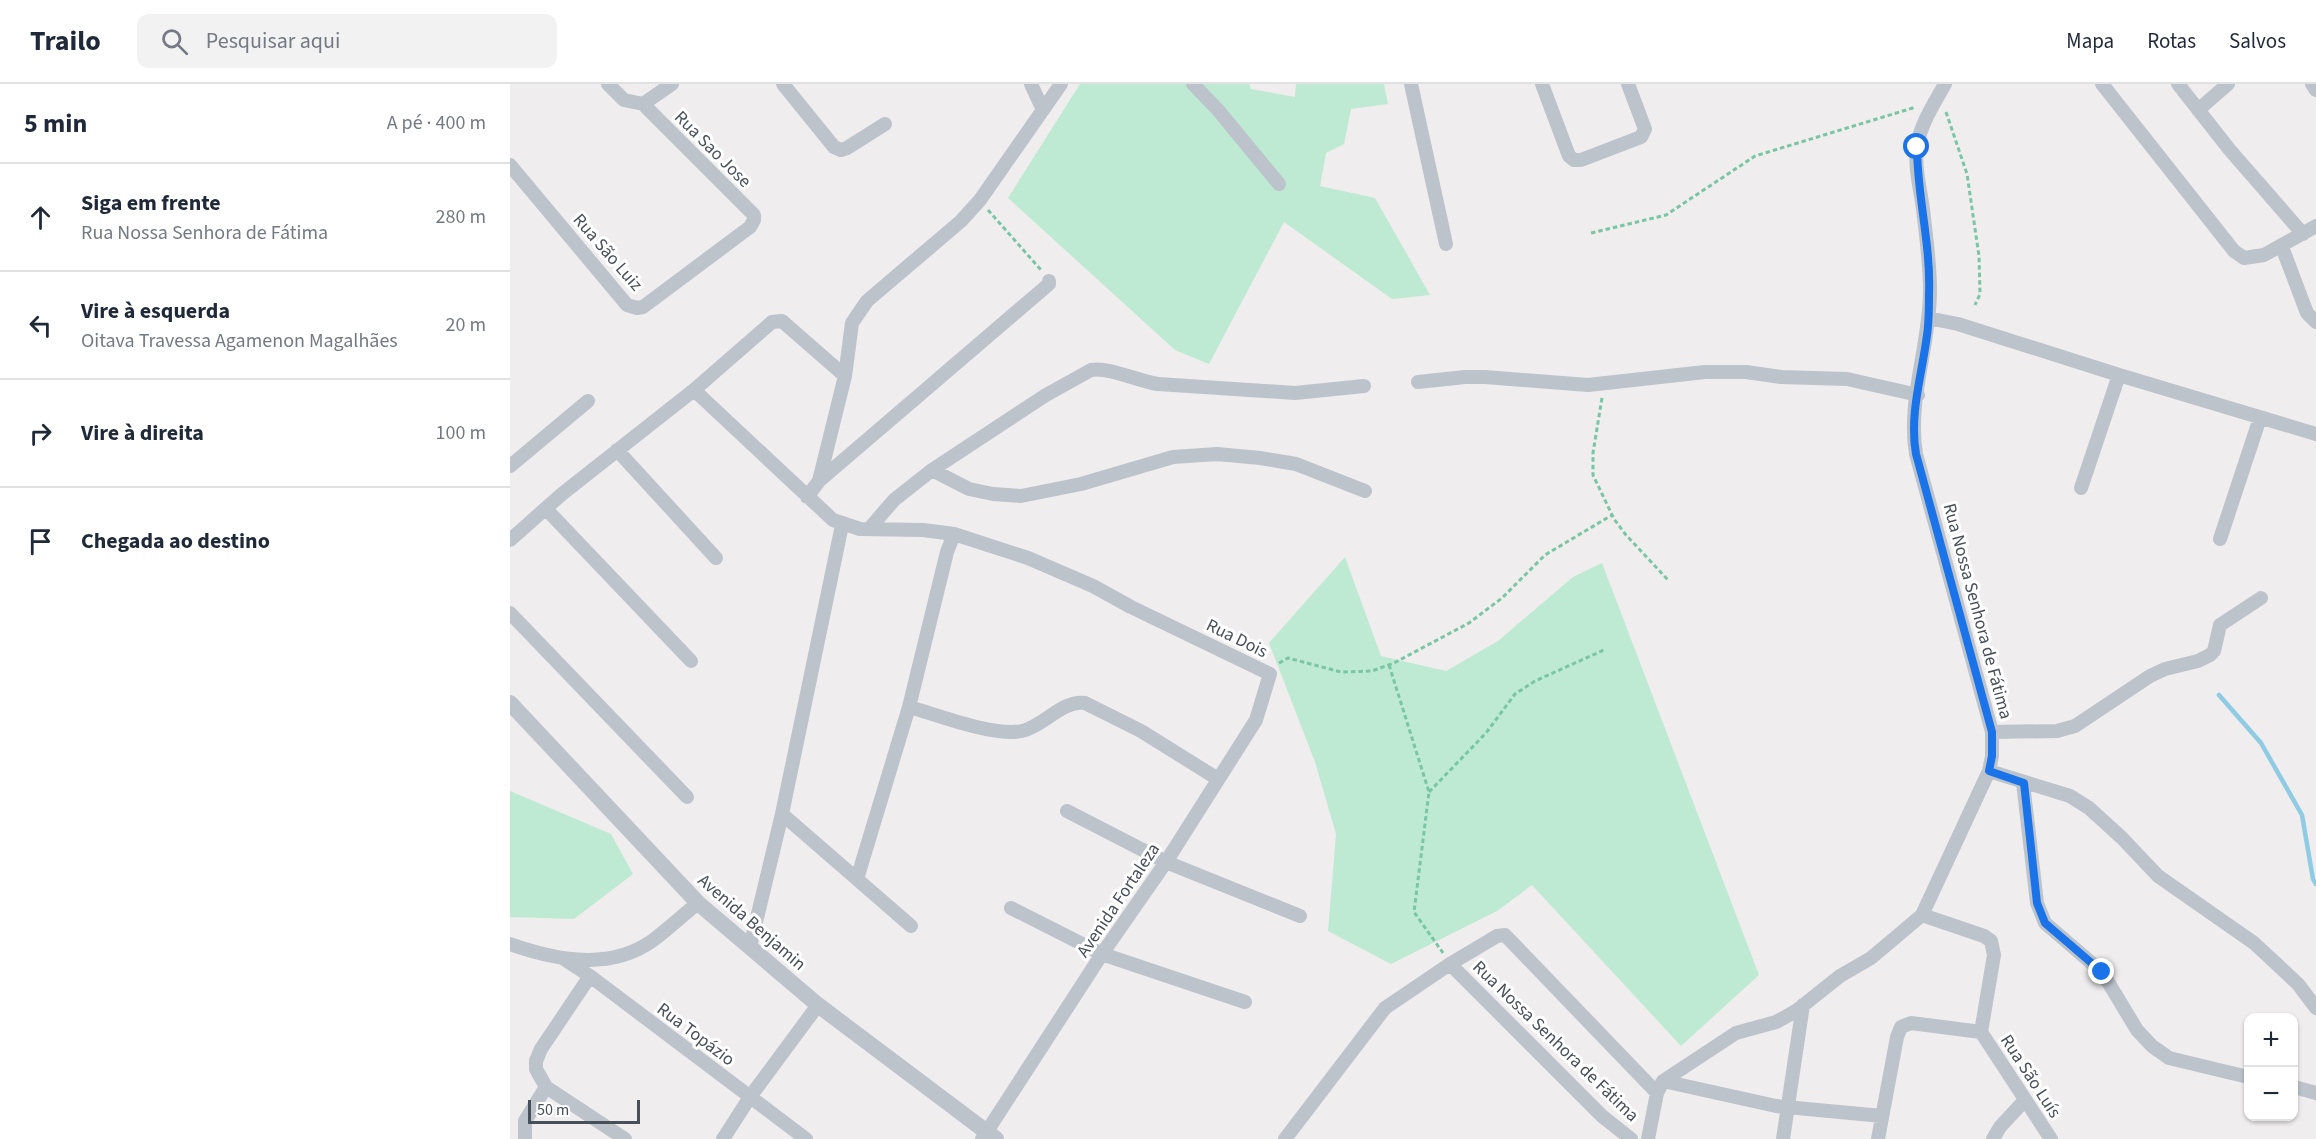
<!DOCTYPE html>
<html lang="pt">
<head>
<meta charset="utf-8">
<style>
	:root { --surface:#fff; --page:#f2f2f3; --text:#1f2937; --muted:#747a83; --line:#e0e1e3 }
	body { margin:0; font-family:"Source Sans 3",sans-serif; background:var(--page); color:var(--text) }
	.controls { position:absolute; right:18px; bottom:18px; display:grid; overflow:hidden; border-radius:12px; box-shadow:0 2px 4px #0004 }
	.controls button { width:54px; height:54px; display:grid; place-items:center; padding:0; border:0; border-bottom:2px solid var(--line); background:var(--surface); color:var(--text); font:30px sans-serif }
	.scale { position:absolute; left:18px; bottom:15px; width:112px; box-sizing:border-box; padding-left:6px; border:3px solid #474f59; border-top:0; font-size:16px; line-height:21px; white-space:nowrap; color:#474f59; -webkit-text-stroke:4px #fff; paint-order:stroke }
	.stop { position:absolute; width:18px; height:18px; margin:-14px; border:4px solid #1a73e8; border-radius:50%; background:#fff }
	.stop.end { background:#1a73e8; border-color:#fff; box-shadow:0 2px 6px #0008 }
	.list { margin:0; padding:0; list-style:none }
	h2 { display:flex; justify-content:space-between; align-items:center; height:78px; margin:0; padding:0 24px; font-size:26px }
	h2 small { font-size:20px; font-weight:400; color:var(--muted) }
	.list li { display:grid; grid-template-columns:39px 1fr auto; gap:18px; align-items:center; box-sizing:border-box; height:108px; padding:0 24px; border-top:2px solid var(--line) }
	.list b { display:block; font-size:22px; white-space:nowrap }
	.list p { margin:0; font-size:20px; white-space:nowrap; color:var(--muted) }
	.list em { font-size:20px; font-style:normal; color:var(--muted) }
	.icon { flex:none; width:33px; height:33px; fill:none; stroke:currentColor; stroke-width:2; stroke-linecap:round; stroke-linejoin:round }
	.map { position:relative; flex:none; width:1806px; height:1055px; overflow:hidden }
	header { display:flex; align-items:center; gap:36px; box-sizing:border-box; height:84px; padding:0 30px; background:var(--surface); border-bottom:2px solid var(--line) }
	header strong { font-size:28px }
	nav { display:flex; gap:33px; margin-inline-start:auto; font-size:21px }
	.search { width:420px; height:54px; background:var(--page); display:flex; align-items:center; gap:15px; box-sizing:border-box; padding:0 21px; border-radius:12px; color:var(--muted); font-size:22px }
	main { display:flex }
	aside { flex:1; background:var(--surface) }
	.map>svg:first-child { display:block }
	.green { fill:#beead3 }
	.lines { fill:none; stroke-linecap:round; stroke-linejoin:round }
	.stream { stroke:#8fcbe3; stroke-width:4.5 }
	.path { stroke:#7ac5a6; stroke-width:3; stroke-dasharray:4.5 3; stroke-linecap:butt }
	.minor { stroke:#bcc3cb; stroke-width:14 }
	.tertiary { stroke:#bcc3cb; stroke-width:16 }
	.route { stroke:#1a73e8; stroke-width:8 }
	.labels { text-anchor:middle; stroke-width:6; stroke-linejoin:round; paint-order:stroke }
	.street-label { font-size:18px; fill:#474f59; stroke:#fff }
</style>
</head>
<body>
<header>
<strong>Trailo</strong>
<div class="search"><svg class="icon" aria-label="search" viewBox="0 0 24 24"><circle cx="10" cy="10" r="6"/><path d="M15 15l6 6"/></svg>Pesquisar aqui</div>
<nav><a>Mapa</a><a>Rotas</a><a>Salvos</a></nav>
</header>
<main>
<aside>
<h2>5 min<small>A pé · 400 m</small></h2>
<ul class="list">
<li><svg class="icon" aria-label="ahead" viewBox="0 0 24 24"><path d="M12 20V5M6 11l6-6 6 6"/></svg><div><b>Siga em frente</b><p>Rua Nossa Senhora de Fátima</p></div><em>280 m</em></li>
<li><svg class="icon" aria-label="left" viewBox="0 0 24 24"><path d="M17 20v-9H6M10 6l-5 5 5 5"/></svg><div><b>Vire à esquerda</b><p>Oitava Travessa Agamenon Magalhães</p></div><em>20 m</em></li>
<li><svg class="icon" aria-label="right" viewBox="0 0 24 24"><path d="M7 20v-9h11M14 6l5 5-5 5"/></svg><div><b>Vire à direita</b></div><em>100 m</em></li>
<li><svg class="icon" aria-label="arrive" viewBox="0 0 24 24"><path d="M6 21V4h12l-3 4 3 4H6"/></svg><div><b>Chegada ao destino</b></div></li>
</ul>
</aside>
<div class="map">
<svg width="1806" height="1055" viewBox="0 0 1806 1055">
	<rect width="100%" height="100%" fill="#efeded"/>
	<path class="green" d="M570,0H739L741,5L785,13L786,0H874L878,20L841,25L834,60L816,69L810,102L865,114L920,211L882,215L774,138L699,280L665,266L498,114Z
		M835,473L871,572L936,587L988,557L1063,493L1092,479L1249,891L1171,962L1022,801L987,827L881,880L818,847L826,750L805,678L759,559Z
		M0,707L101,750L123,790L64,835L0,833Z"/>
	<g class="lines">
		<path class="stream" d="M1709,611L1751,659L1792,731L1803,795L1806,800"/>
		<path class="path" d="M1436,28L1457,90L1469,172L1470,210L1465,221
			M478,126L531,186
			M1081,149L1156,131L1245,72L1406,23
			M1092,314L1083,369V391L1104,435L1116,451L1159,497
			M769,579L778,574L831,588L862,587L884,579L959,539L992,514L1035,471L1102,431
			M879,581L919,708L904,828L933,869
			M919,708L976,649L1005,610L1025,597L1096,565"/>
		<path class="minor" d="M273,0L324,63L331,66L337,64L375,40
			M521,0L533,26
			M683,0L708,26L769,100
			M901,0L936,160
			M1032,0L1059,72L1064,76H1071L1131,53L1135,45L1118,0
			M1592,0L1724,167L1734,174L1754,171L1806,142
			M1668,0L1719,65L1793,150
			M1802,0L1806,6
			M133,20L162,0
			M1688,26L1718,0
			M0,81L117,221L127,224L133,223L240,143L244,136V131L133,20L114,16L98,0
			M1772,163L1797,229L1806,238
			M1418,234L1448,240L1609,291L1806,350
			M908,298L955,293H975L1078,301L1195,288H1236L1271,293L1337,295L1408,311
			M184,306L323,436L350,445L413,446L444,450L518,474L583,502L621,523L760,590L746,636L656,778L592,870L472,1055
			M107,366L206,474
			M0,382L78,317
			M422,386L459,405L483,410L511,412L571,400L663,373L707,370L750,374L786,380L855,407
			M309,397L539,200V197
			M1571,404L1609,291
			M297,413L309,397L335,292L342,239L357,217L451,137L470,116L551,0
			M36,425L181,577
			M359,445L384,416L422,386L536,311L581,286C600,283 628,297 648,300L785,309L854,302
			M1710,455L1750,334
			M0,456L52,410L184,306L262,238L272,237L335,292
			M0,529L177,713
			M399,623C428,631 484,653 512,647C534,642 552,616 575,619L631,647L708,695
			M1482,648L1547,647L1565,642L1640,592L1655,585L1688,577L1700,571L1704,567L1710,541L1751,514
			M1479,687L1560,712L1579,724L1612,754L1648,792L1744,859L1788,900L1806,924
			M1513,699L1527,819L1535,839L1592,888L1627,946L1642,962L1659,974L1738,993
			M557,727L656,778L790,832
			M272,730L401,842
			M347,795L399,623L437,468L444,450
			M501,824L592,870L735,918
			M1412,831L1474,852L1481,857L1484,871L1471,948
			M0,860C46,876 99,887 142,857C158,845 173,831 188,819
			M240,863L272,730L332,441
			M54,875L80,892L296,1055
			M940,880L987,852L995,851L1147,1009
			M80,892L31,965L26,977V985L36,1003L115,1055
			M1471,948L1541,1055
			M1153,997L1266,1022L1372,1032
			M1784,1003L1806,1009
			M15,1055V1037L36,1003
			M213,1055L240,1013L308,921
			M775,1055L875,924L940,880L1092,1032L1121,1055
			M1138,1055L1147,1009L1153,997L1226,949L1266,938L1286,927L1330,892L1361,874L1412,831L1479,687L1482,672V648L1406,370C1397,316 1420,261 1420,207C1420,183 1417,158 1414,134C1412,110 1404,87 1407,62C1411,39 1424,20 1435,0
			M1273,1055L1293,921
			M1368,1055L1387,953L1391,943L1401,939L1471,948
			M1483,1055L1490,1043L1515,1016"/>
		<path class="tertiary" d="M0,619L188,819L308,921L486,1055"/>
	</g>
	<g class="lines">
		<path class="route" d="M1407,63C1407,112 1421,160 1419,210C1419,223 1419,238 1417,251C1412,291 1399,330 1406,370L1482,648V672L1479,687L1514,699L1527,819L1535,839L1592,888"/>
	</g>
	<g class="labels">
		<g class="street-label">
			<text transform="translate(203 65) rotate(45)" y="6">Rua Sao Jose</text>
			<text transform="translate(98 168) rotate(49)" y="6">Rua São Luiz</text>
			<text transform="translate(1468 527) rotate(75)" y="6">Rua Nossa Senhora de Fátima</text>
			<text transform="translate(727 554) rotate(26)" y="6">Rua Dois</text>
			<text transform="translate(608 816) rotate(-56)" y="6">Avenida Fortaleza</text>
			<text transform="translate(242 838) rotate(41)" y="6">Avenida Benjamin</text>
			<text transform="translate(186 950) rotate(37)" y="6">Rua Topázio</text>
			<text transform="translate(1046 957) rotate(44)" y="6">Rua Nossa Senhora de Fátima</text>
			<text transform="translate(1521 992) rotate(57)" y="6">Rua São Luís</text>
		</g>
	</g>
</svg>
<div class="controls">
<button>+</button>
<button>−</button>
</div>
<div class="scale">50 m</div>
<div class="stop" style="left:1407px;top:63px"></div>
<div class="stop end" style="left:1592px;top:888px"></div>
</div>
</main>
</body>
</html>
